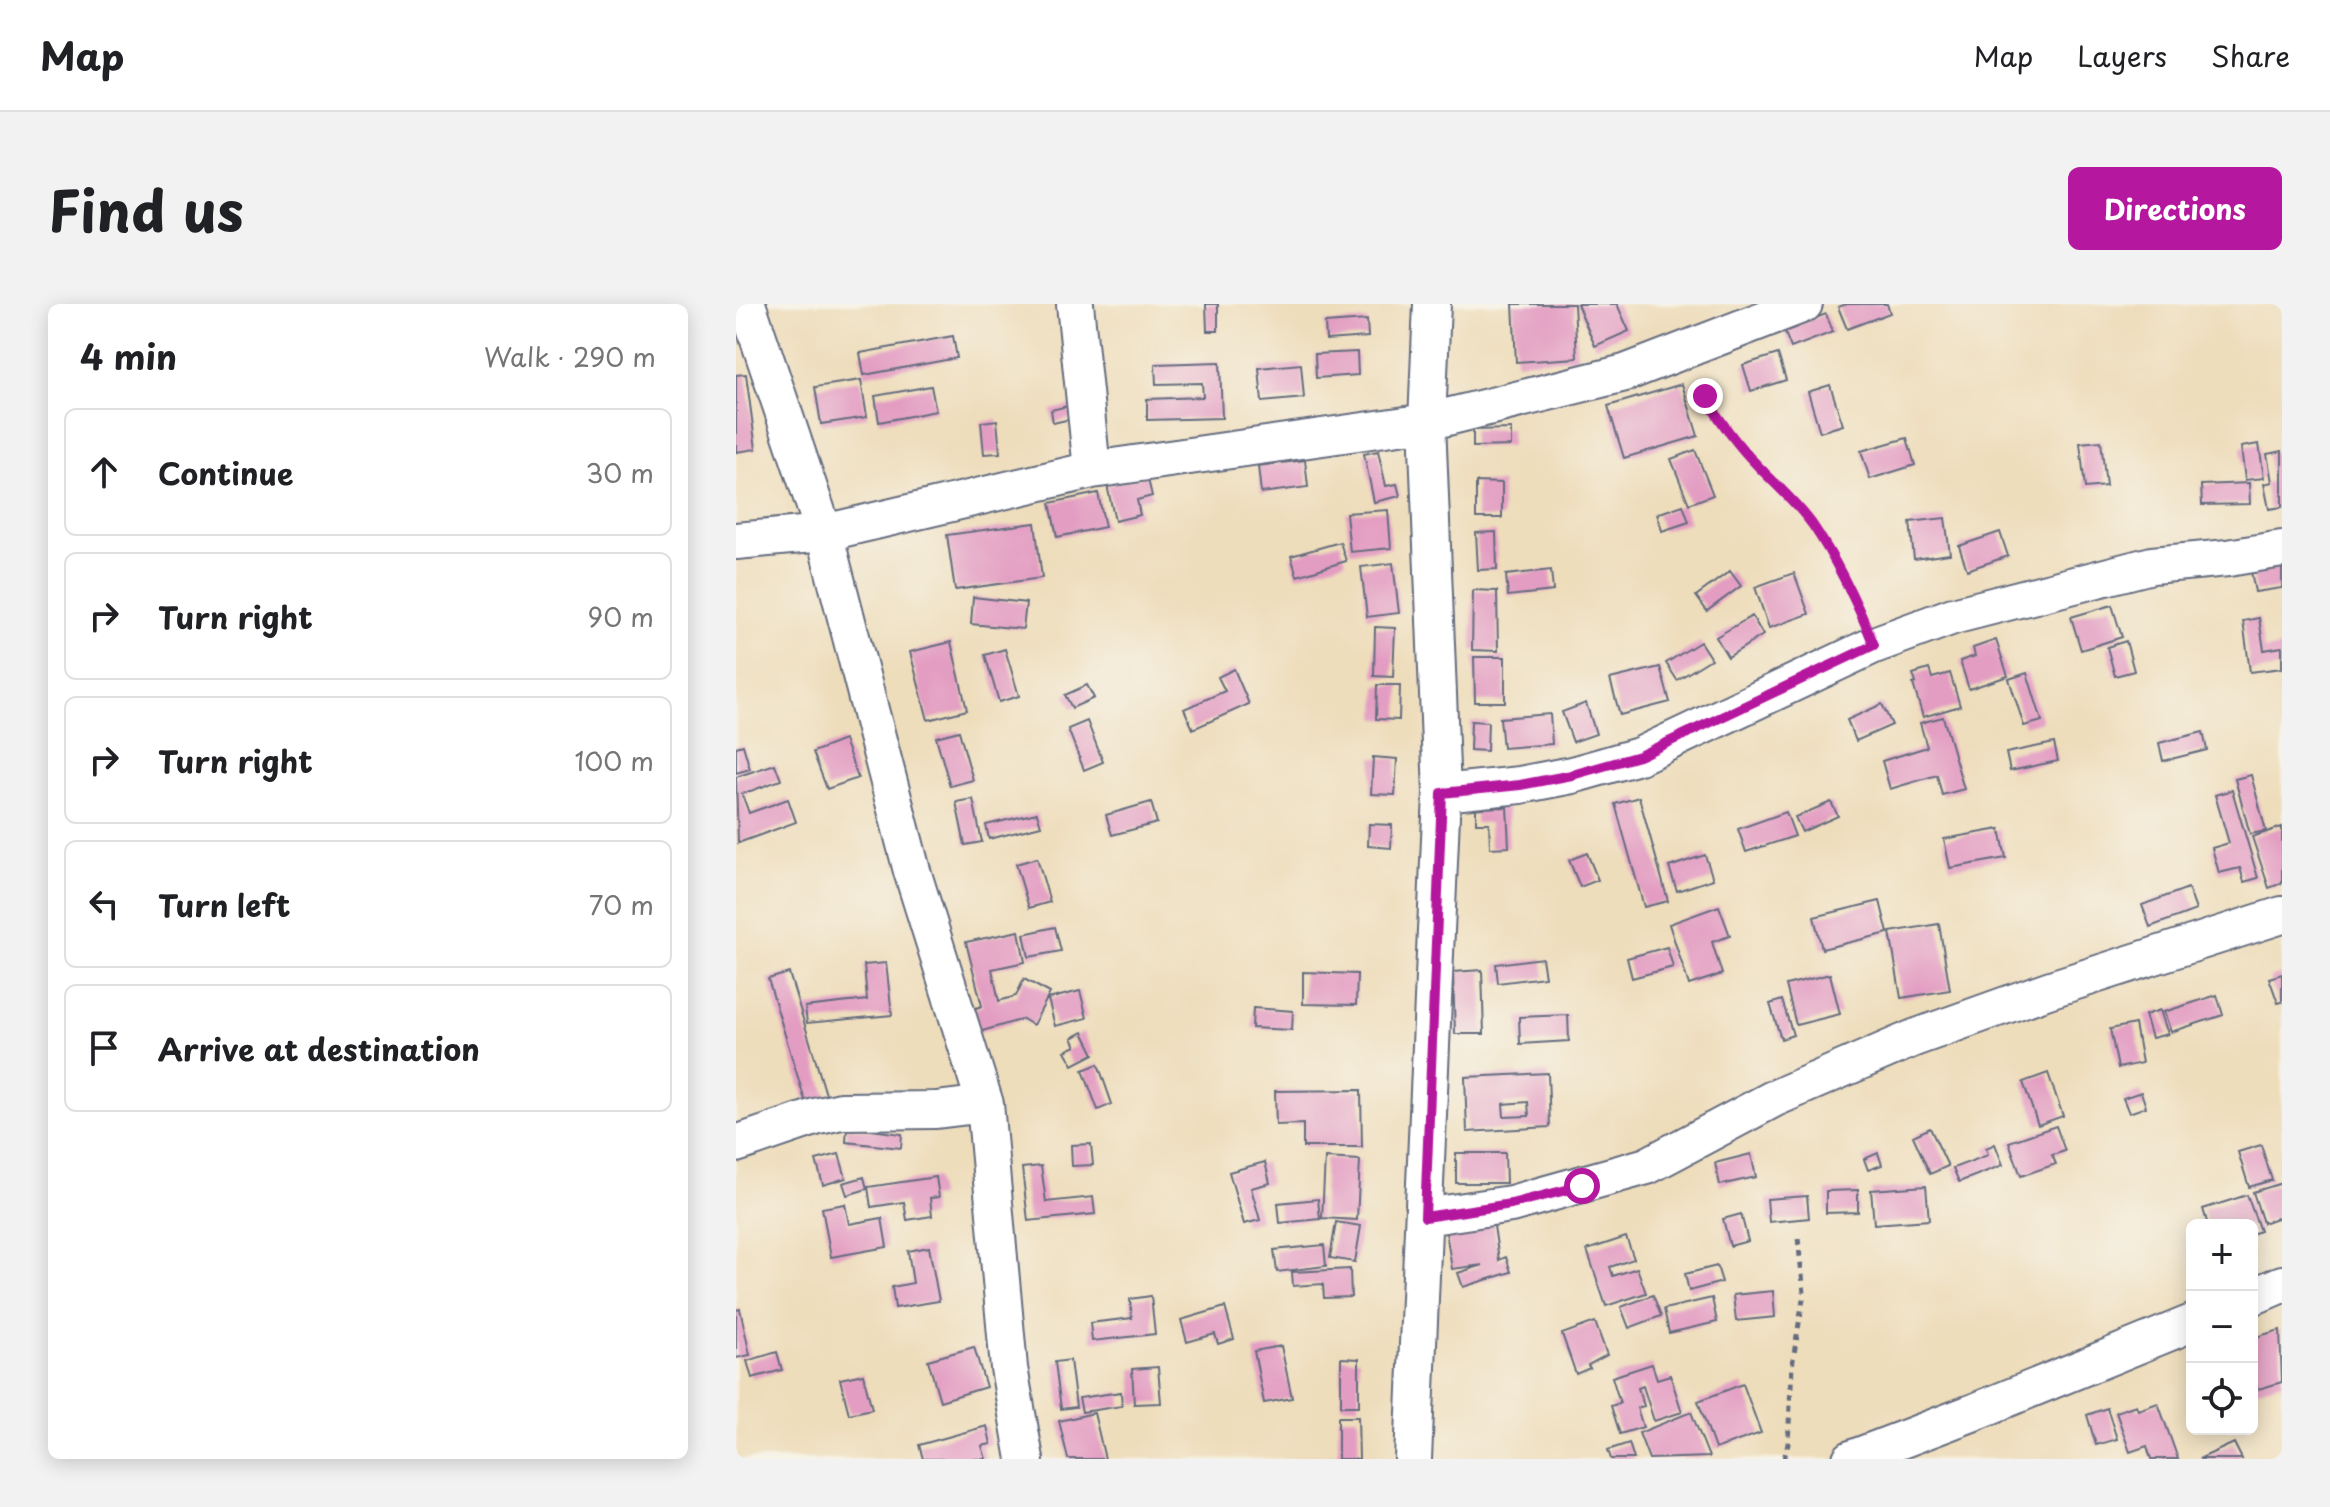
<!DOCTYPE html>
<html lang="en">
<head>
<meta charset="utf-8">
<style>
	:root { --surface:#fff; --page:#f2f2f2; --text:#202124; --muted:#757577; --line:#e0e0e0; --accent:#b5179e }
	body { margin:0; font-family:"Playpen Sans",sans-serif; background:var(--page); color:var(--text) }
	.controls { position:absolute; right:24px; bottom:24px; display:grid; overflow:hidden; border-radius:12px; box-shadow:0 4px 20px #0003 }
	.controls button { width:72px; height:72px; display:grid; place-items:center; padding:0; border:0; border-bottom:2px solid var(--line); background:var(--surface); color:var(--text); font:40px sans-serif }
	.stop { position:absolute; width:24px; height:24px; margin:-18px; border:6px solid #b5179e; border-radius:50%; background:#fff }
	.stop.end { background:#b5179e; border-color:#fff; box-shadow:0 2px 8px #0008 }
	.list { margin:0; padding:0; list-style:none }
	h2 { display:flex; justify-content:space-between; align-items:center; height:104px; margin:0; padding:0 32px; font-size:34px }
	h2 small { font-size:26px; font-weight:400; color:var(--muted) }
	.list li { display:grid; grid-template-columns:52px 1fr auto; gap:24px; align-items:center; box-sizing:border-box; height:128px; margin:0 16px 16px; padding:0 16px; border:2px solid var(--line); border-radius:12px }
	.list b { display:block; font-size:30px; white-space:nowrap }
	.list em { font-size:26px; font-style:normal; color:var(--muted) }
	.icon { flex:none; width:44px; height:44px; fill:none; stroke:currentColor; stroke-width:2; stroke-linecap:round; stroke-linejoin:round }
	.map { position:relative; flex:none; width:1546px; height:1155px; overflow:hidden; border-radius:12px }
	header { display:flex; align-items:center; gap:48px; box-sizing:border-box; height:112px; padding:0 40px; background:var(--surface); border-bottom:2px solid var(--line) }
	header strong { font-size:38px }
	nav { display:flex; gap:44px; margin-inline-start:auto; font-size:28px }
	.intro { display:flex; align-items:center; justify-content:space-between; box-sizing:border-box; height:192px; padding:0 48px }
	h1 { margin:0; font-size:56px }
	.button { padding:20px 36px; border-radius:12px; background:var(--accent); color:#fff; font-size:28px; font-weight:700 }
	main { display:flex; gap:48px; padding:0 48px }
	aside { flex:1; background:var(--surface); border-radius:12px; box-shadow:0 4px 20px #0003 }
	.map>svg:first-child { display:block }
	.building { fill:#e39dc2; fill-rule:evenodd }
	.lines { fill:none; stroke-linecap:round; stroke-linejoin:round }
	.street-casing { stroke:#656c7f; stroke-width:40 }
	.path { stroke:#656c7f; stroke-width:5; stroke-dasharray:6 6; stroke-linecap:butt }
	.street { stroke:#fff; stroke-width:36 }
	.route { stroke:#b5179e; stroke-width:10 }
</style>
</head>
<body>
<header>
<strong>Map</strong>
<nav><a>Map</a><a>Layers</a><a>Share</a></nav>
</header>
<div class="intro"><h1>Find us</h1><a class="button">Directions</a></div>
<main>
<aside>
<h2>4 min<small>Walk · 290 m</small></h2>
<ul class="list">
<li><svg class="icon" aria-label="ahead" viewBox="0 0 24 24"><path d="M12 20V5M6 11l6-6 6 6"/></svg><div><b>Continue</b></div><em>30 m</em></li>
<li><svg class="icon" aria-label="right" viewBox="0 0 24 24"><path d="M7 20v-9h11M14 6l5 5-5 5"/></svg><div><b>Turn right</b></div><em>90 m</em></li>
<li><svg class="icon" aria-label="right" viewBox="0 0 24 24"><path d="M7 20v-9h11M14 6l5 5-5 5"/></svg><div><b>Turn right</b></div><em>100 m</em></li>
<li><svg class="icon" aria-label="left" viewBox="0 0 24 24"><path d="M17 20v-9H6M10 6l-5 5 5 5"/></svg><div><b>Turn left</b></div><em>70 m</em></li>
<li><svg class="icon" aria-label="arrive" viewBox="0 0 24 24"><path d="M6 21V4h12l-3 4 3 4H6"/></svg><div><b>Arrive at destination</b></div></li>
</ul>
</aside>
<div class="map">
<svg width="1546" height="1155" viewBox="0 0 1546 1155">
	<rect width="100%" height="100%" fill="#f7f3e8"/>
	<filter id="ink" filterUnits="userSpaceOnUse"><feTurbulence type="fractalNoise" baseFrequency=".0125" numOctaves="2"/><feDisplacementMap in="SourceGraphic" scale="16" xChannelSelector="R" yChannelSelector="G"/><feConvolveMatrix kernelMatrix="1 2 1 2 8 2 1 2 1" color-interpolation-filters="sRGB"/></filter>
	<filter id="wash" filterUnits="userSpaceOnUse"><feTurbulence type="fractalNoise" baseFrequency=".006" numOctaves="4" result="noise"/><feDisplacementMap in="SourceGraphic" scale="32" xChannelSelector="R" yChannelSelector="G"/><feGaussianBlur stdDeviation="1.8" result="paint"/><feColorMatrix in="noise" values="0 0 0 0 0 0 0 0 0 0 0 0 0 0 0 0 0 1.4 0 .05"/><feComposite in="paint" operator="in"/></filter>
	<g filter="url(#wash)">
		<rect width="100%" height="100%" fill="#edb"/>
		<g id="blocks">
			<path class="building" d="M470,0H482V27H471Z
				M777,0H838L841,54L780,58Z
				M841,0H881L893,27L859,42Z
				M1111,0H1151L1154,9L1111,25L1102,3Z
				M1090,10L1097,28L1055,44L1048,26Z
				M631,16L632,33L590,36L589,19Z
				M217,32L221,54L128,71L124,49Z
				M621,48L622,71L580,74L579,50Z
				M1042,50L1050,76L1015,87L1007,61Z
				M484,58L486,114L411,116V95L467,93L466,79L420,80L419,60Z
				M565,60L568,94L526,98L523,64Z
				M10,70L20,145L0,148V71Z
				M125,76L131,113L85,120L79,83Z
				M946,80L962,132L888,154L872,102Z
				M1094,81L1107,121L1084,128L1072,88Z
				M195,82L200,107L143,118L139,92Z
				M336,101L339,114L317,119L315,106Z
				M261,116L264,149L248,150L245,118Z
				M775,125V142L737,143V126Z
				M1171,134L1179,161L1134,175L1125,147Z
				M1365,137L1370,182L1349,184L1344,139Z
				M1523,140L1528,174L1509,176L1505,143Z
				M959,146L977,191L953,200L935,155Z
				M642,147L650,182L661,180L664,192L638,198L628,150Z
				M1546,147V203L1533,205L1528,180L1536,178L1531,150Z
				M569,156L572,183L525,189L522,162Z
				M411,171L416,192L401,196L404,211L379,217L371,181Z
				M740,178L766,179V214H740Z
				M1513,179L1514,200L1466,201L1465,181Z
				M362,189L369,223L321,233L314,199Z
				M947,201L953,218L926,227L921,210Z
				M652,206L655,244L614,248L610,209Z
				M1209,214L1214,250L1178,255L1174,218Z
				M299,219L306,274L219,286L211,231Z
				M760,228L761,265L742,266L740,229Z
				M1264,228L1272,252L1231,266L1223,242Z
				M604,238L610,257L561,272L555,252Z
				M1546,251V284L1519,288L1513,257Z
				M657,259L663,309L631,313L625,263Z
				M815,266L817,287L772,292L770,271Z
				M994,267L1005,282L971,307L960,292Z
				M1058,269L1073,310L1033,324L1019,283Z
				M737,286L761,287L762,347L736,346Z
				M237,293L290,299L287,325L235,320Z
				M1376,301L1386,333L1345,346L1335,313Z
				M1016,312L1027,331L992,353L980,333Z
				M1523,314L1528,346L1546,343V364L1514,368L1507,317Z
				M639,323L659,324L657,373L638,372Z
				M1260,336L1272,372L1233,385L1224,357L1239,352L1237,344Z
				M1390,337L1398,367L1379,372L1371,343Z
				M215,338L231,406L192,416L174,348Z
				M964,338L975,355L941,376L930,359Z
				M269,345L283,392L263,398L249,351Z
				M738,353H769V398H739Z
				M924,363L934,398L884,411L874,375Z
				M498,365L513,400L457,425L448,405L489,387L482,373Z
				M1193,365L1196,374L1214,369L1224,402L1187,413L1177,380L1180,379L1177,370Z
				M1291,369L1306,417L1288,422L1273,375Z
				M351,381L358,394L336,404L329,391Z
				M641,381H664L663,416L640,415Z
				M850,399L860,430L837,438L826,408Z
				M1146,400L1156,421L1120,437L1111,416Z
				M814,410L816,440L767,444L764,414Z
				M1207,413L1228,485L1206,491L1201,471L1154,485L1146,457L1191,443L1184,419Z
				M351,417L367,458L348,466L332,425Z
				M735,417L752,418L751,447L734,446Z
				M223,427L237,476L214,482L200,433Z
				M1467,428L1471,446L1427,457L1423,439Z
				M108,436L122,474L91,485L77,448Z
				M1318,439L1322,457L1274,467L1270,449Z
				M7,441L14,465L0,469V443Z
				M637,453L661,455L659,491L635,490Z
				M39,460L45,476L6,490L13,509L52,495L60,518L2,539L0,473Z
				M1515,471L1530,527L1514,530L1499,475Z
				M1496,486L1522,574L1508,578L1504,564L1483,569L1476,544L1493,539L1479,491Z
				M903,493L932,597L908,603L879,500Z
				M237,495L246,538L229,541L220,498Z
				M415,498L421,519L376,531L370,511Z
				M1095,498L1102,512L1066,528L1059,513Z
				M771,503L773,543L754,544L753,519H740V504Z
				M1050,508L1059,532L1010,548L1002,525Z
				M301,509L305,522L253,535L250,521Z
				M633,520L656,521L655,544L632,542Z
				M1546,523V579L1533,584L1516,533Z
				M1264,525L1270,554L1214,564L1208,535Z
				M851,549L862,576L844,583L833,556Z
				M969,551L977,575L941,587L933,563Z
				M301,554L314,598L293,604L280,560Z
				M1452,584L1460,606L1414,623L1406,601Z
				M1144,597L1152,629L1086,645L1078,613Z
				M983,602L994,632L976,638L986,670L953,681L933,620Z
				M1203,620L1214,686L1165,694L1154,628Z
				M319,623L325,647L293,653L288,630Z
				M283,627L289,658L256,665L263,697L280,692L288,675L314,689L297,721L287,715L243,728L237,705L246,702L230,638Z
				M931,643L937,663L896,674L891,654Z
				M806,654L809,673L762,679L760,660Z
				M150,659L156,711L71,719L69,703L131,696L128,661Z
				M746,666L748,730H719L717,668Z
				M567,668L621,670L620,701L567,700Z
				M53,669L92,797L71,803L32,675Z
				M1094,670L1104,710L1060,721L1050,681Z
				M1546,670V698L1542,699L1533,674Z
				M344,687L351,714L319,722L312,695Z
				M1481,691L1487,711L1435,728L1428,708Z
				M1046,696L1057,731L1045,735L1034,700Z
				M517,704L557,707L556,726L516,724Z
				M1424,706L1432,730L1416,734L1409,711Z
				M832,711L833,737L784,740L783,713Z
				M1399,720L1406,759L1382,764L1374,725Z
				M347,728L358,750L337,761L329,747L340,742L336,734Z
				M362,760L376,800L362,806L347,766Z
				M812,769L814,823L731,828L729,773ZM792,798L793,812L768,813L767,800Z
				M1312,769L1327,812L1302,821L1287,778Z
				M625,786L626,843H567V820L540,821L539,787Z
				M1405,788L1410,803L1393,809L1387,794Z
				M1320,822L1329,847L1316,851L1320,860L1285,872L1273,838Z
				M111,823L166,830L165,844L110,838Z
				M1194,824L1212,862L1194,870L1177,832Z
				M355,840L357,861L336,862L335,841Z
				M1259,840L1267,861L1223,878L1217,864L1252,851L1250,844Z
				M1525,841L1536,876L1513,883L1502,848Z
				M720,849H769L770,879H720Z
				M1142,849L1146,861L1132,866L1128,855Z
				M103,850L110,874L87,881L80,856Z
				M1015,850L1020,873L984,881L979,859Z
				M589,854L624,856L621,916L586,914Z
				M529,858L534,879L515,884L524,916L508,920L493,868Z
				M305,862L310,898L357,893L359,910L292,917L286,864Z
				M128,873L131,885L111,891L107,879Z
				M200,873L203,893L194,894L196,912L171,916L168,898L135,903L132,883Z
				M1546,879V912L1527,919L1517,888Z
				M1190,882L1193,916L1138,920L1135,886Z
				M1122,886V908L1090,909V887Z
				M1511,891L1524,927L1516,930V921H1472L1467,905Z
				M1071,892L1073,914L1033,918L1031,895Z
				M582,895L584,915L544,919L542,899Z
				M109,900L113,920L146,914L151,943L95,953L86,904Z
				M1005,910L1012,937L994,942L987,915Z
				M757,915L763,956L770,953L775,968L727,983L722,969L747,961L716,965L709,922Z
				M600,918L625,922L619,958L594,954Z
				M890,933L898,955L874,963L877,972L901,964L910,989L870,1002L851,946Z
				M588,941L590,962L541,968L538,946Z
				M193,943L203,997L159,1004L156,983L177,979L172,947Z
				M981,962L986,978L953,987L949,970Z
				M614,965L615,993L588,994L587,980L557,982L556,968Z
				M1037,987L1039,1013L1000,1017L997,991Z
				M917,991L925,1012L893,1024L885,1003Z
				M415,992L419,1030L356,1037L354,1019L396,1014L394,995Z
				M976,994L981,1018L933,1029L928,1005Z
				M489,1003L498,1035L482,1040L479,1030L451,1038L445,1016Z
				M4,1005L14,1051L0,1054V1006Z
				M859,1018L871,1051L852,1061L854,1064L840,1070L826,1030Z
				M1544,1026L1546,1078L1516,1087V1034Z
				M545,1042L556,1094L528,1099L518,1047Z
				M238,1043L250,1083L204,1097L192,1056Z
				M41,1048L46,1066L16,1074L11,1057Z
				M605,1054L623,1055V1102H605Z
				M334,1056L340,1103L325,1105L319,1058Z
				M916,1060L921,1075L934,1071L946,1108L918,1117L907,1082L902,1084L908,1102L901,1104L907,1123L884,1130L875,1102L884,1099L876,1073Z
				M422,1063L425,1099L398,1100L396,1065Z
				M127,1070L136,1105L113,1110L104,1075Z
				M1007,1080L1025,1129L979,1145L962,1097Z
				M385,1088L386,1102L346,1108L343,1094Z
				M1422,1099L1442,1155H1415L1411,1142L1394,1148L1380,1108L1400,1101L1402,1106Z
				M1371,1104L1381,1135L1360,1141L1351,1111Z
				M955,1108L973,1153L913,1155L903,1129Z
				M358,1109L369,1155H332L323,1117Z
				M602,1113H622L623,1155H602Z
				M251,1122L255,1140L246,1142L250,1155H187L183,1141Z
				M893,1139L898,1155H875L872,1146Z
				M1498,1139L1506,1155H1463Z"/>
		</g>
	</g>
	<g filter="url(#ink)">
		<use href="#blocks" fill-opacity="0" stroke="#656c7f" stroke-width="2"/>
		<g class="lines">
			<defs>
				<path id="street" d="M11,0L88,229L176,567L249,800L273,1064L289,1155
					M339,0L356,166
					M0,237L88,229L356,166L691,118L889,69L1068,0
					M706,489L784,481L836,471L903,452L1138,341L1217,312L1416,261L1492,254L1546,245
					M0,840L79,813L105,807L200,806L249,800
					M689,913L775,900L911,862L1037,795L1178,734L1312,686L1546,611
					M1516,993L1546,980
					M677,1155L706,489L691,118L696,0
					M1115,1155L1241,1107L1456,1019"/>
			</defs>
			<use href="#street" class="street-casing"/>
			<path class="path" d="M963,76C983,128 1018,152 1053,192C1084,227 1108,269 1126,312
				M1048,1155L1052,1140L1056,1062L1068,989L1062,934"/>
			<use href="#street" class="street"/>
		</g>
	</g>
	<g class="lines" filter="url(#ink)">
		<path class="route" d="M846,882L775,900L689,913L706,489L784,481L836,471L903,452L1138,341C1121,299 1102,258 1076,220C1060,198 1040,181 1021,161C1000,140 984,117 969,92"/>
	</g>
</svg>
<div class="controls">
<button>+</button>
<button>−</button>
<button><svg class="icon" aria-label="locate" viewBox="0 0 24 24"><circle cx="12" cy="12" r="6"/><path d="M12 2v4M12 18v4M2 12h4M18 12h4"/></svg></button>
</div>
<div class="stop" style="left:846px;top:882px"></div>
<div class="stop end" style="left:969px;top:92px"></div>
</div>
</main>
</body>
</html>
